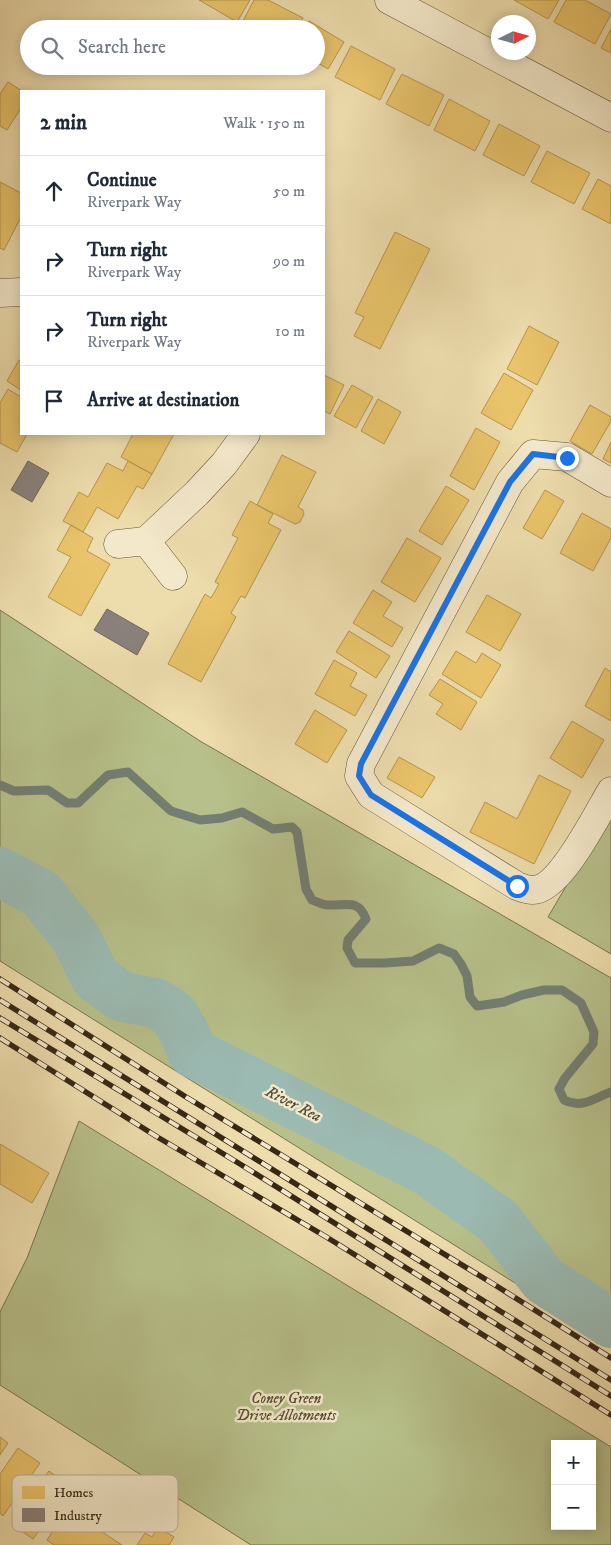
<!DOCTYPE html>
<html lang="en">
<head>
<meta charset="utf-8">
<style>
	:root { --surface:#fff; --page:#f6f6f7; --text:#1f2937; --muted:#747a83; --line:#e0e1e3 }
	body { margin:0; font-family:"IM FELL DW Pica",serif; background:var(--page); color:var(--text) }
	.controls { position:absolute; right:15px; bottom:15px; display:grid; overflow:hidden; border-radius:0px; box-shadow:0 2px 12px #0003 }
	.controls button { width:45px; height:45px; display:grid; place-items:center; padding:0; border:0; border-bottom:1px solid var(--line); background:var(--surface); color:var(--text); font:25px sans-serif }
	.compass { position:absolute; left:491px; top:15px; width:45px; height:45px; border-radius:50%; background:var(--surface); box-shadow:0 2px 12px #0003; rotate:85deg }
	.stop { position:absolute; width:15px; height:15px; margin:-11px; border:4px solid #1a73e8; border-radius:50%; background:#fff }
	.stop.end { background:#1a73e8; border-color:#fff; box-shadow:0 1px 5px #0008 }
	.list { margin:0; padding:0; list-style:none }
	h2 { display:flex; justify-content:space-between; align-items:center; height:65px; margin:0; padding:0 20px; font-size:21px }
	h2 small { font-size:16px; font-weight:400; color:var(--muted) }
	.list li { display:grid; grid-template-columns:32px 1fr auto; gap:15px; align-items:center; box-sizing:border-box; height:70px; padding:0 20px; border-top:1px solid var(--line) }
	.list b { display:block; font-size:19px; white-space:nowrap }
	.list p { margin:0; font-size:16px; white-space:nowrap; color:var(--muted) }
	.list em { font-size:16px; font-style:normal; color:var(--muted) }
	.icon { flex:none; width:28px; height:28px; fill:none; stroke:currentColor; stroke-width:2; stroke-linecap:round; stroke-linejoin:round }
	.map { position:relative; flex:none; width:611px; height:1545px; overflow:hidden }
	.search { position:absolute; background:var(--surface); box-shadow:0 2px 12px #0003; left:20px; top:20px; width:305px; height:55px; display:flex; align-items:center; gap:12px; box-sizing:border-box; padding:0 18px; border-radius:28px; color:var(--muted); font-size:19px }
	.panel { position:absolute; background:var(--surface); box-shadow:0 2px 12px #0003; left:20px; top:90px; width:305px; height:345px; border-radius:0px }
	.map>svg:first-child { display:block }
	.green { fill:#b7c08a; stroke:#777450; fill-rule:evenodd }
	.homes { fill:#e9c46a; stroke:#b49550 }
	.industry { fill:#8a817c; stroke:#71665d }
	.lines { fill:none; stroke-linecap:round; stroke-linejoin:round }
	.stream { stroke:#737f73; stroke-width:9 }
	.river { stroke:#9bbab2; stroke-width:50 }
	.minor-casing { stroke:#64543b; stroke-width:29 }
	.minor { stroke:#f3e8c9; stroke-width:28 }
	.rail-casing { stroke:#372715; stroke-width:5.5 }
	.rail { stroke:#f3e8c9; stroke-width:4; stroke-dasharray:11; stroke-linecap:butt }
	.route { stroke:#1a73e8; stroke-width:6 }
	.labels { text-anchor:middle; stroke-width:5; stroke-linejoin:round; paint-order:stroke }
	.park-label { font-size:15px; font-style:italic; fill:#574d32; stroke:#f3e8c9 }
	.water-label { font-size:16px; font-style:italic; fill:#504c3c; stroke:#f3e8c9 }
	.key { fill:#f3e8c9; stroke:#bbae93; stroke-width:1 }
	.key-label { font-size:14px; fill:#372715 }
</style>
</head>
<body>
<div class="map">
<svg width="611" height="1545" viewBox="0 0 611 1545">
	<rect width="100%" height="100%" fill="#eddcac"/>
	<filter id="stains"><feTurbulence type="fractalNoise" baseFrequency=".004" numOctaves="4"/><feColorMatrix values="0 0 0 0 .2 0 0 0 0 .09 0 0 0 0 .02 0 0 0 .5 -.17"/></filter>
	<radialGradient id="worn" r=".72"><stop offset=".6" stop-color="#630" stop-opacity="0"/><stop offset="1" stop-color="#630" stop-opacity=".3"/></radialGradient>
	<path class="green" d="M0,610L200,741L611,978V1343L0,961Z
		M611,810V954L548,917Z
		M79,1121L611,1447V1545H251L0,1385V1312L27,1258ZM555,1444H592V1526H555Z"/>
	<path class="homes" d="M199,0H250L237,22Z
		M254,0H268L303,18L297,29H252L242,23Z
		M514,0H559L548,19Z
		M566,0H585L611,14L595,44L554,22Z
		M309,21L344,42L328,69L316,62V29H304Z
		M611,29V53L601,48Z
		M351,46L395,69L380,100L335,77Z
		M402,74L444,95L429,126L386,104Z
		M8,82L22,91L21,108L7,130L0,126V94Z
		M449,99L490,121L475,151L434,130Z
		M499,124L540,146L524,176L483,155Z
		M547,151L590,173L574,204L531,182Z
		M598,179L611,186V224L582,209Z
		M0,182L21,193V217L4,250L0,248Z
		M395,232L430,249L380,349L354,336L364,317L355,313Z
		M529,326L559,342L537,385L507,369Z
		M19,360L21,361V390L7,381Z
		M504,373L533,390L511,430L481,413Z
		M324,375L344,385L330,414L324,411Z
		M352,385L373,397L356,428L334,416Z
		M8,389L21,397V434H27L17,452L0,443V403Z
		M378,399L401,412L384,444L361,431Z
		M590,405L611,417V421L592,454L570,441Z
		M476,428L500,442L474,490L450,476Z
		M133,434H174L152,474L121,457Z
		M611,442V463L603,459Z
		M282,455L316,472L298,507L303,510L304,514L300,522L295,524L257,505Z
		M128,461L152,474L143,489L137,486L118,519L97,507L83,532L63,521L79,492L88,497L107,463L123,471Z
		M446,486L469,500L442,545L419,531Z
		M545,490L564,501L542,539L523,528Z
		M250,501L273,514L268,523L281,530L245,598L241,596L231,613L236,617L201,682L168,664L205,594L211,598L219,584L215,582L238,538L232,535Z
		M582,513L611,529V538L593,571L560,553Z
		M71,525L93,538L87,551L110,564L81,616L48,597L71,557L57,550Z
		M407,538L441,558L415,602L381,582Z
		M373,590L392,602L383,616L403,628L392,647L353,623Z
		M487,595L521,614L500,651L466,632Z
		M349,631L390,656L376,678L336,652Z
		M456,651L476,663L482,653L501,665L481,698L442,674Z
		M334,660L357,673L350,686L367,695L355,716L315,694Z
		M605,668L611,672V721L585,706Z
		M440,679L477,702L461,730L436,714L443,704L429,695Z
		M315,710L347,730L327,763L295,744Z
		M572,721L604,740L582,778L550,758Z
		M399,757L435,777L422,798L387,778Z
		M539,775L571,791L534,864L470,832L485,802L517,819Z
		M0,1144L49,1173L32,1203L0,1184Z
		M0,1437L8,1443L0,1455Z
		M18,1448L40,1463L3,1516L0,1513V1474Z
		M49,1471L71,1487L33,1539L23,1532L28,1524L17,1516Z
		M67,1509L122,1545H54L47,1540Z
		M158,1527L174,1537L169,1545H137L145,1533L152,1537Z"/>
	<path class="industry" d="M28,461L49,473L32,502L11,490Z
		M107,609L149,633L137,655L94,630Z"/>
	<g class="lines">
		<path class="stream" d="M0,785L14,791L48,790L67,803H78L108,775L128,772L171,811L200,820L222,818L242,812L273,829L292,827L297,832L306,889L312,900C318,902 323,905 328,905C346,906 358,898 366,919L348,940L347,948L355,963H385L413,961L439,948L454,954L461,964L467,976L470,997L477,1006L504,1002L522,995L544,990H562L581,1003L594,1032L593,1044L565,1078L559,1089L564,1100C583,1109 594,1098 611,1092"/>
		<path class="river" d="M0,872L41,894L76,938L96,978L122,997L156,1003L174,1015L184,1032L193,1053L426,1170L498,1221L544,1280L611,1323"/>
		<defs>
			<path id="minor" d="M389,0L611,118
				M0,293L21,292
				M611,483L567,457L533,454L510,482L361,764L359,776L371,795L517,886C522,888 528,890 533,890C560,890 598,813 611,791
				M146,541L197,493L224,464L246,434
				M118,544L146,541L173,576"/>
		</defs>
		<use href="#minor" class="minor-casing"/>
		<use href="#minor" class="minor"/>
		<defs>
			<path id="rail" d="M0,979L186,1097L495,1285L611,1358
				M0,1000L611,1380
				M0,1018L240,1164L611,1396
				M0,1038L159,1138L328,1238L611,1415"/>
		</defs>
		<use href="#rail" class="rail-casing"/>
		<use href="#rail" class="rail"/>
	</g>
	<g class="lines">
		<path class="route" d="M517,886L371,795L359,776L361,764L510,482L533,454L567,458"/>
	</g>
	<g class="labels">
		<g class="park-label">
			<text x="286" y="1403">Coney Green<tspan x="286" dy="17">Drive Allotments</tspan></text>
		</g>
		<g class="water-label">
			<text transform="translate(294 1103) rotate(27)" y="6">River Rea</text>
		</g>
	</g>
	<rect x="12" y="1475" width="166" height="57" rx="8" class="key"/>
	<rect x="22" y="1486" width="23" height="13" fill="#e9c46a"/>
	<rect x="22" y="1508" width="23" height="14" fill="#8a817c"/>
	<g class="key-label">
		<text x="54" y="1497">Homes</text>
		<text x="54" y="1520">Industry</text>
	</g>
	<rect width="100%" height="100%" filter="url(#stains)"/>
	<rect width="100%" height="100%" fill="url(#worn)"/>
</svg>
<div class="controls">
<button>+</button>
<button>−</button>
</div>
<svg class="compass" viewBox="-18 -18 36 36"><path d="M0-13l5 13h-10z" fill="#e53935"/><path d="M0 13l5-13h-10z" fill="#747a83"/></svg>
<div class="stop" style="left:517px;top:886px"></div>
<div class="stop end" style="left:567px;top:458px"></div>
<div class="search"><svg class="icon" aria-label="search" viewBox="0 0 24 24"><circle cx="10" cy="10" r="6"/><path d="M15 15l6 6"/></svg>Search here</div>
<section class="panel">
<h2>2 min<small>Walk · 150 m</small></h2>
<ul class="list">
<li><svg class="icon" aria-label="ahead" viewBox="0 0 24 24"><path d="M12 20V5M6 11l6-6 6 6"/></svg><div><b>Continue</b><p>Riverpark Way</p></div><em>50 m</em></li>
<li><svg class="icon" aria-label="right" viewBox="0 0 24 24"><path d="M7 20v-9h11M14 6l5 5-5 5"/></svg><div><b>Turn right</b><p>Riverpark Way</p></div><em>90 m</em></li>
<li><svg class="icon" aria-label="right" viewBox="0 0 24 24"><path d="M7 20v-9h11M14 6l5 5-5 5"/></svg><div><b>Turn right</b><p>Riverpark Way</p></div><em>10 m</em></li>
<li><svg class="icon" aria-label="arrive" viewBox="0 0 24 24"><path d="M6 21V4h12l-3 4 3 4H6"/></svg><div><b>Arrive at destination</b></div></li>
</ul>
</section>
</div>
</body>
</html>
